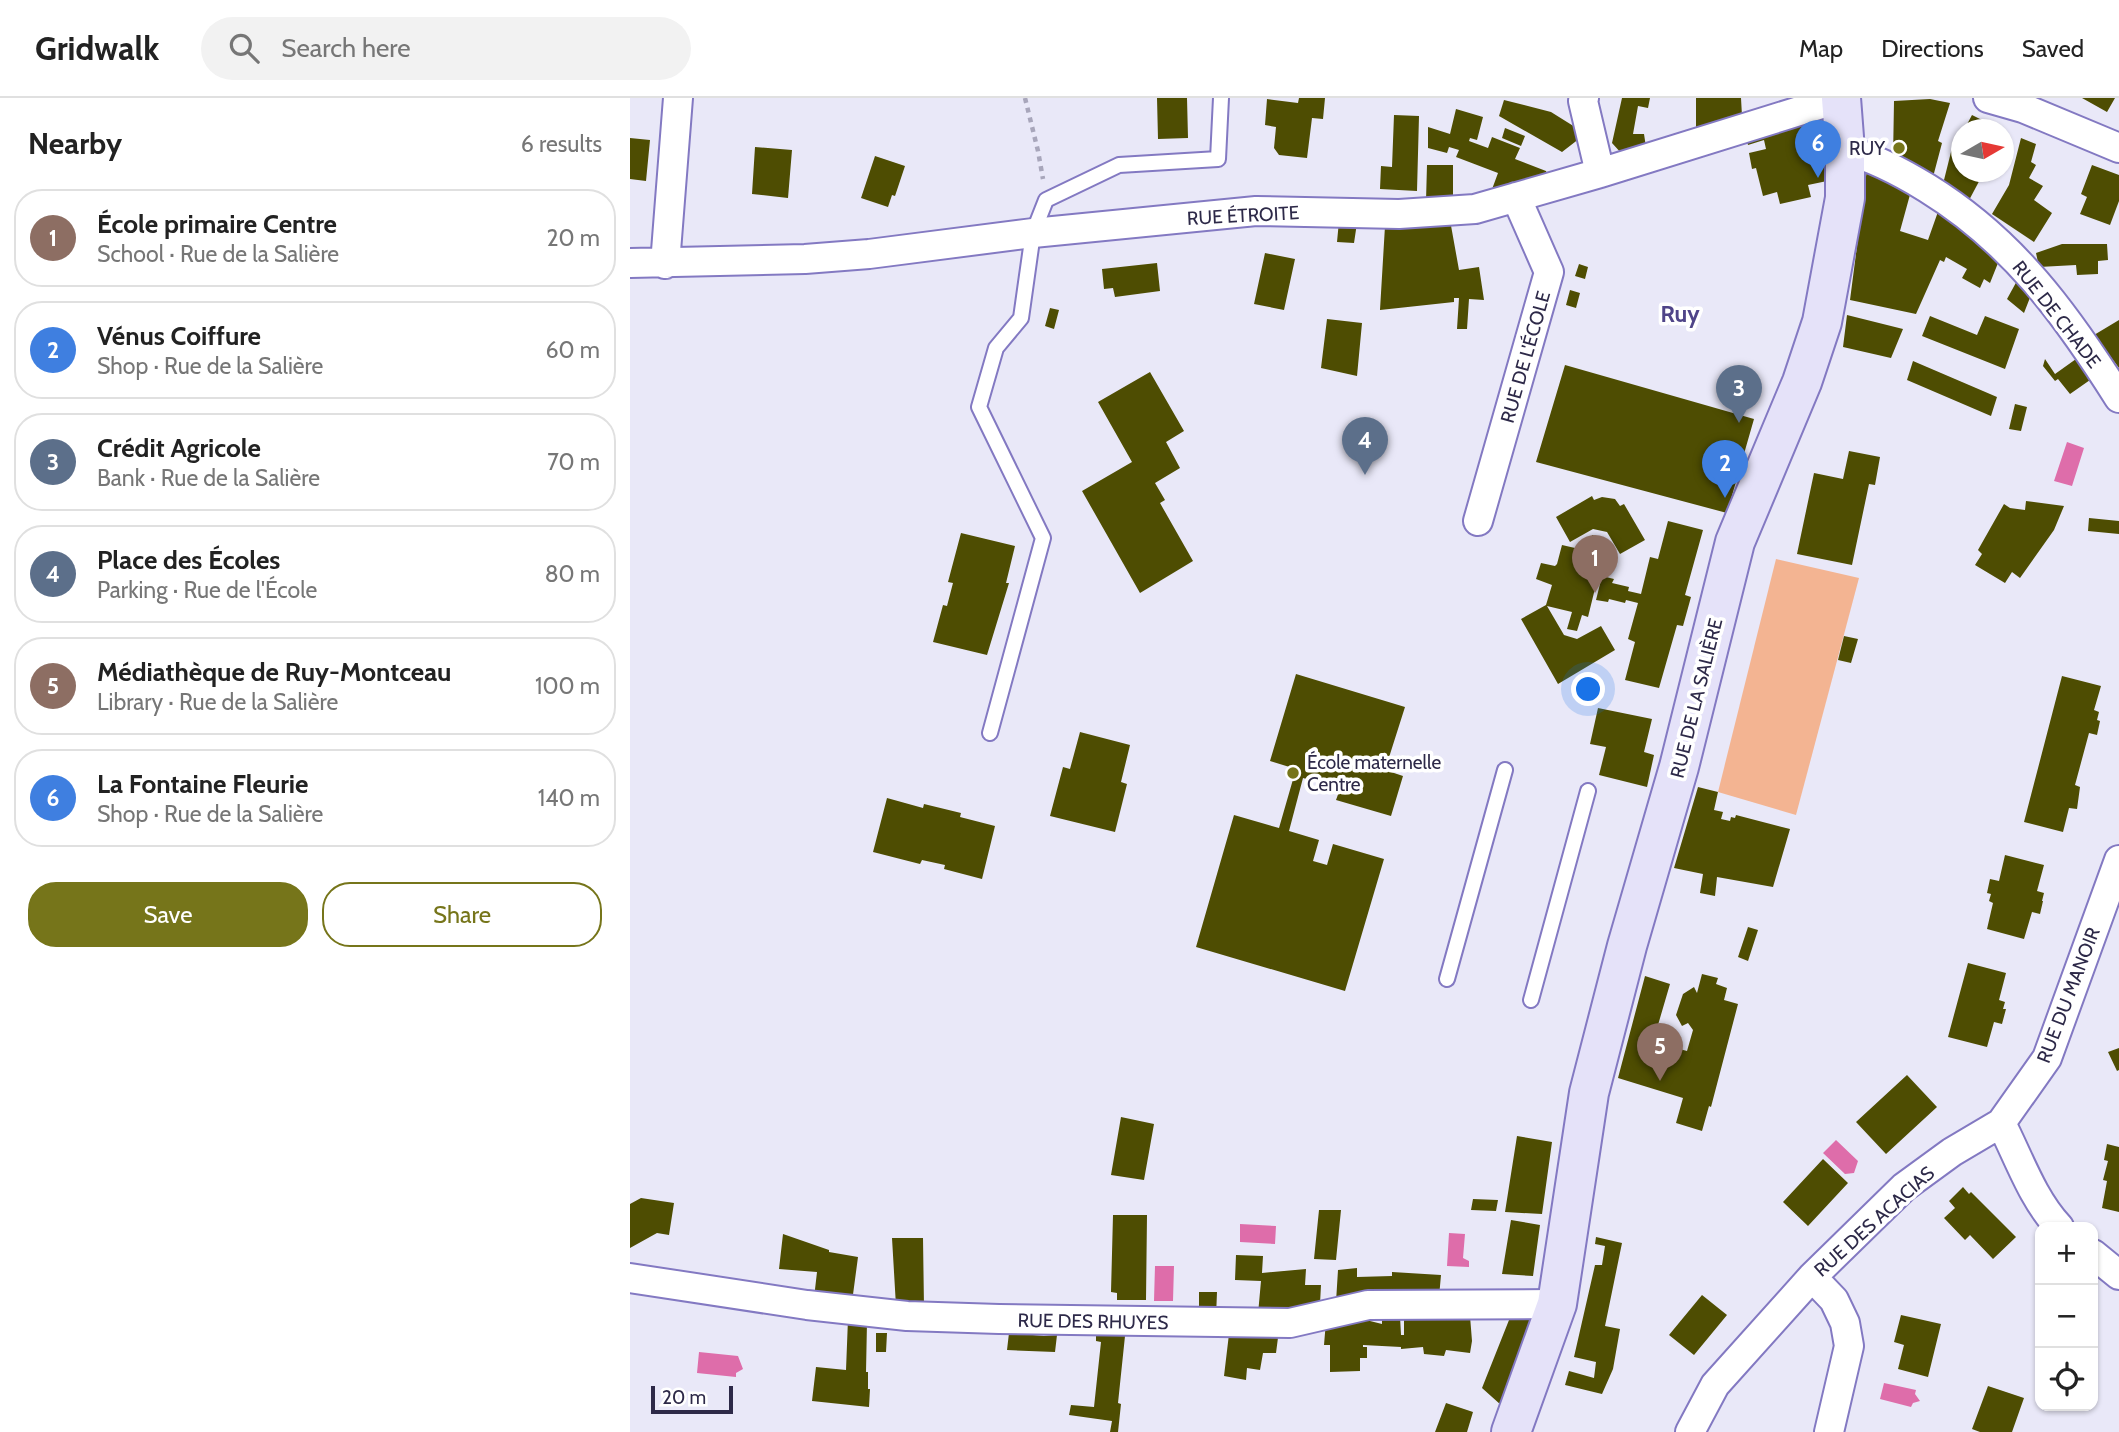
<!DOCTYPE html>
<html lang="en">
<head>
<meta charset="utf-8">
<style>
	:root { --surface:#fff; --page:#f2f2f2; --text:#222; --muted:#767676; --line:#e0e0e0; --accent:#76751a }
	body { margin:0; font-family:Cabin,sans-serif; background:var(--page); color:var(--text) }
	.controls { position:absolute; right:21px; bottom:21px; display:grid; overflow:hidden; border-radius:14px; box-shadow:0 2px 5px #0004 }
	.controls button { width:63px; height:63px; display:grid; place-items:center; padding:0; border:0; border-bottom:2px solid var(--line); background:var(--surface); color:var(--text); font:35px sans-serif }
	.compass { position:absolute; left:1321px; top:21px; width:63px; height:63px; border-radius:50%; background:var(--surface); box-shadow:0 2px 5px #0004; rotate:81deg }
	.scale { position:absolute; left:21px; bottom:18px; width:82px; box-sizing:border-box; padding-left:7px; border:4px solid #2d2948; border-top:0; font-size:19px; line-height:24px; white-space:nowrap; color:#2d2948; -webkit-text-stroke:5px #fff; paint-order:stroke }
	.you { position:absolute; left:959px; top:592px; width:24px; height:24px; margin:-18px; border:5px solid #fff; border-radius:50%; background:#1a73e8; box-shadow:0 0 0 10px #1a73e833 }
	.badge { display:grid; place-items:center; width:46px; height:46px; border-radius:50%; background:var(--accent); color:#fff; font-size:23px; font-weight:700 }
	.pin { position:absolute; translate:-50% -58px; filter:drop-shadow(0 2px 4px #0008) }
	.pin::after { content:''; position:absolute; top:37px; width:24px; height:21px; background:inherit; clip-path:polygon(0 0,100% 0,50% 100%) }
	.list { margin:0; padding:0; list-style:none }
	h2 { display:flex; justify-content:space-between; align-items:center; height:91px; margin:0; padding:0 28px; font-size:30px }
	h2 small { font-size:23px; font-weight:400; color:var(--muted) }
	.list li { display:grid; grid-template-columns:46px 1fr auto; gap:21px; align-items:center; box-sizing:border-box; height:98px; margin:0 14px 14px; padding:0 14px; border:2px solid var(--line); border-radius:28px }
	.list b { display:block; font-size:26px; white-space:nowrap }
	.list p { margin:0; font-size:23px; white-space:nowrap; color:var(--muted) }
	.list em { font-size:23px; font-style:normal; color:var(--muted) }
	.actions { display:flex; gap:14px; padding:21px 28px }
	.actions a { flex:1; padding:16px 0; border:2px solid var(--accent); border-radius:28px; text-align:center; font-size:24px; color:var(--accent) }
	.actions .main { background:var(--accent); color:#fff }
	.icon { flex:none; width:38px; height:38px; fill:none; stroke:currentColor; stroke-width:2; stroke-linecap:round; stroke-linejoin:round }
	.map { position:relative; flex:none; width:1489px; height:1334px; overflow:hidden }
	header { display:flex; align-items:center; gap:42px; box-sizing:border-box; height:98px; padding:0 35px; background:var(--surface); border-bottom:2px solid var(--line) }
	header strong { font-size:33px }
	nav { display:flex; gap:38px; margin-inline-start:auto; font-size:24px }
	.search { width:490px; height:63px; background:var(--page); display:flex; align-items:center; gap:18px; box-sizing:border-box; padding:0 24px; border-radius:38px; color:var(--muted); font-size:26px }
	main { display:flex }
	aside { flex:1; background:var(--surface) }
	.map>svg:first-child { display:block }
	.green { fill:#f3b492 }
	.water { fill:#de6daa }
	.building { fill:#4e4d02 }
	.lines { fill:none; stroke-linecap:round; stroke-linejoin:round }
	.lane-casing { stroke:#8379c2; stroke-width:18 }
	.street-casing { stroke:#8379c2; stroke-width:32 }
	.secondary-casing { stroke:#8379c2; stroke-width:42 }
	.path { stroke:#a8a6bb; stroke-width:4.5; stroke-dasharray:5 5; stroke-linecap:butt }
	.lane { stroke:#fff; stroke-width:14 }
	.street { stroke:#fff; stroke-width:28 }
	.secondary { stroke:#e5e2f9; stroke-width:38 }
	.poi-dot { fill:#76751a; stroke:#fff; stroke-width:2.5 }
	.labels { text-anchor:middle; stroke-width:7; stroke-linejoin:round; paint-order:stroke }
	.poi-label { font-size:19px; fill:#2d2948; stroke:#fff; text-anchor:end }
	.street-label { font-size:19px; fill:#2d2948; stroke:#fff }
	.quarter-label { font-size:23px; font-weight:bold; fill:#4f4488; stroke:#fff }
</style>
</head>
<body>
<header>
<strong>Gridwalk</strong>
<div class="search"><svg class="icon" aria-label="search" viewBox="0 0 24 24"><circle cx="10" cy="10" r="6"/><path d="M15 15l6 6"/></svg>Search here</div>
<nav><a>Map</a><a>Directions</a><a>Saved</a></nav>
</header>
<main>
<aside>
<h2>Nearby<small>6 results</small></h2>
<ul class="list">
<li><span class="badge" style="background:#8d6e63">1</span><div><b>École primaire Centre</b><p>School · Rue de la Salière</p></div><em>20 m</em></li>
<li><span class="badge" style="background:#3f7fe0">2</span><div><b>Vénus Coiffure</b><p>Shop · Rue de la Salière</p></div><em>60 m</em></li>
<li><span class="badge" style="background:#5c6f8a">3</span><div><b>Crédit Agricole</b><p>Bank · Rue de la Salière</p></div><em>70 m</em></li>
<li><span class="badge" style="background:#5c6f8a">4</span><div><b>Place des Écoles</b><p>Parking · Rue de l'École</p></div><em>80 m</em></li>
<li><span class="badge" style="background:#8d6e63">5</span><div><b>Médiathèque de Ruy-Montceau</b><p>Library · Rue de la Salière</p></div><em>100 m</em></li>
<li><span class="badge" style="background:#3f7fe0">6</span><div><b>La Fontaine Fleurie</b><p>Shop · Rue de la Salière</p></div><em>140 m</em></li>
</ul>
<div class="actions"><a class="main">Save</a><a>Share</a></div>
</aside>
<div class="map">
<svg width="1489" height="1334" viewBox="0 0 1489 1334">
	<rect width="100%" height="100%" fill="#e9e8f8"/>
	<path class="green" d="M1146,461L1229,480L1166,717L1088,694Z"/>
	<path class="water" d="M1437,344L1454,350L1442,388L1424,383Z
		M1206,1042L1228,1063L1224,1075L1215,1076L1193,1055Z
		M610,1126L646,1128L645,1146L610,1144Z
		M819,1135L835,1136L833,1160L839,1163V1169L817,1168Z
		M525,1168H544L543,1203H524Z
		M69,1254L108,1258L113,1271L106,1275V1279L67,1275Z
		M1254,1285L1286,1292L1285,1296L1290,1303L1283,1305L1281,1309L1250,1301Z"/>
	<path class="building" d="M527,0H557L558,40L528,41Z
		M669,0H695L693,21L682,20L677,60L649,57L644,50L646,29L635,27L637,1L668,5Z
		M992,0H1020L1018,10L1008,8L1003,36H1014L1016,49L992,56L982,45Z
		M1066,0H1111L1112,18L1066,33Z
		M1452,0H1485L1477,14Z
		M1300,1L1320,5L1308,43L1312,45L1303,79L1263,61L1264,3Z
		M874,2L921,14L953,34L954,37L932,54L869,18Z
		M826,11L853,19L847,42L840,40L839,43L858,50L862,39L890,50L885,61L916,73L918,79L861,94L868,75L826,59L829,52L819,49L817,55L798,50V29L820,36Z
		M764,17L789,18L787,93L750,91L751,68L762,69Z
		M1342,17L1364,28L1370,32H1334Z
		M1185,23L1197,83L1178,87L1181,99L1150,106L1147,94L1133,98L1126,70L1122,71L1119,55L1136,51L1134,42L1118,47L1116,40Z
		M875,30L895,38L891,48L872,40Z
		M1331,36V74H1354L1337,106L1312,90L1321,54Z
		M0,40L20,42L16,83L0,81Z
		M1391,40L1406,46L1401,64L1406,67L1399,80L1413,88L1404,102L1422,115L1404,144L1362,116L1379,87Z
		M125,49L162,52L158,100L122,96Z
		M245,58L275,68L265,98L262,97L258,109L231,100Z
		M797,67H823V100L796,103Z
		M1462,67L1489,77V103L1480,127L1450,116L1457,99L1451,96Z
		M1237,71L1281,93L1270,133L1298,142L1310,108L1370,160L1360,185L1354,181L1350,190L1332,180L1337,171L1316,159L1314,164L1310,162L1286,216L1220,202Z
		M820,122L829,172L849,169L854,202L839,201L837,231H827L829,200H824V204L750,212L755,128Z
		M709,123L727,125L724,145L707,144Z
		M1432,146H1477L1478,162L1468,163V176L1447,177L1446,167L1409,169L1406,155Z
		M635,155L665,161L654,212L624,206Z
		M527,165L530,193L485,199L483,190L474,191L472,171Z
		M949,166L958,169L955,181L945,178Z
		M1388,181L1401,197L1394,215L1377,201Z
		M940,192L950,195L946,210L936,207Z
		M420,210L429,212L424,231L415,228Z
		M1217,217L1273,231L1261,260L1213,249Z
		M1300,218L1347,237L1355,218L1389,231L1375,271L1292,238Z
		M697,221L732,225L727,278L691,270Z
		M1489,222V270L1464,237Z
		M1415,261L1425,276L1446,261L1460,282L1440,296L1428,281L1425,283L1413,268Z
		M1283,263L1367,299L1361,318L1277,282Z
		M935,267L1124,321L1097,415L906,364Z
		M520,274L554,333L536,344L550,370L525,385L535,402L530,405L563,463L510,495L452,393L502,364L468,304Z
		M1385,306L1397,309L1391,333L1379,331Z
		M1219,353L1250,359L1245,387L1239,386L1222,467L1167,456L1184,375L1213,381Z
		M962,398L964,402L972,399L985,401L990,408L994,406L1015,442L990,456L977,434L963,431L940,444L926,419Z
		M1396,403L1434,408L1424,432L1390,480L1382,474L1375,485L1345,467L1352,456L1348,452L1374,406L1380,410L1395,412Z
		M1459,420L1489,423V436L1458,433Z
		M1038,423L1073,432L1055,497L1061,499L1053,528L1047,527L1029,590L995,582L1005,544L998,541L1008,505L996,502L995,505L979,501L978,504L966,502L972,478L984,481L982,485L999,489L998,493L1011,496L1020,459L1028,461Z
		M331,435L385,448L376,485H379L357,557L303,544L313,507L317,508L323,485L318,484Z
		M962,437L972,440L969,456L973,458L958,519L952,517L947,533L937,531L942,514L917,508L934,537L947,541L971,528L985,552L928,586L891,521L916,507L922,487L906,481L911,465L925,468L927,466L932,447L958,453Z
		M1214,538L1228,541L1221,565L1208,562Z
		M666,576L775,609L755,672L773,678L761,718L706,702L710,691L673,680L659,733L689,742L683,763L697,767L703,746L754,761L715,893L566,849L604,717L649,730L666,671L640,663Z
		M1432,578L1471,588L1464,612L1469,614L1467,622L1470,623L1467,637L1459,635L1445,687L1450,689L1447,711L1439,710L1433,734L1394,724Z
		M968,610L1022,621L1014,654L1024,657L1017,689L969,677L976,649L960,646Z
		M450,634L500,647L491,684L497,686L485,734L420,718L433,669L440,671Z
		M1068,689L1088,694L1084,712L1093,714L1091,721L1100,723L1101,719L1105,720L1106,717L1160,731L1143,789L1087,779L1085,798L1070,795L1073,776L1044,770Z
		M257,700L293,710L294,706L331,715L330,719L365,728L352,781L314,771L315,767L292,762L290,766L243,754Z
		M1375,757L1414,767L1407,793L1414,795L1412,803H1413L1410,816L1402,814L1394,841L1357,831L1363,805L1359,803L1361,796L1357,795L1360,781L1369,783Z
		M1118,829L1128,832L1118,863L1108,859Z
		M1338,865L1376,875L1369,902L1375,904L1373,911H1376L1372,926L1364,924L1357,949L1318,939Z
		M1072,876L1088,880L1086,886L1097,890L1094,902L1108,906L1081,1009L1079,1008L1072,1033L1046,1025L1053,1000L988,980L1015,878L1040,886L1023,944L1057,953L1063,932L1058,925L1052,928L1046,917L1053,896L1064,889L1067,895Z
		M1489,950V972L1487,973L1478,954Z
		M1277,977L1307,1009L1256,1056L1226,1024Z
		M491,1019L524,1026L514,1082L481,1077Z
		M887,1038L922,1044L912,1116L875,1114Z
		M1477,1046L1489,1049V1114L1472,1110L1477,1083L1473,1082L1478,1063L1474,1062Z
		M1193,1061L1218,1085L1178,1128L1153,1104Z
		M1333,1089L1339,1096L1341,1094L1386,1139L1363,1161L1340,1137L1335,1142L1314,1120L1325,1110L1319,1103Z
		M11,1100L44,1105L39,1137L27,1135L0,1150V1106Z
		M843,1101L868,1102L866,1113L841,1112Z
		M689,1112H711L706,1162L684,1161Z
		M483,1117H517L516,1202H487V1195L481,1194Z
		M881,1122L910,1127L903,1178L872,1176Z
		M153,1136L199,1152V1154L228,1159L222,1204L184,1200L187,1174L149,1171Z
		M966,1139L992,1145L975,1228L990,1231L983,1271L972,1296L935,1287L939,1273L964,1280L966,1264L944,1259L965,1167H972L975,1148L965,1146Z
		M262,1140H293L294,1209L266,1208Z
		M606,1157L633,1158L632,1175L676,1171L675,1187H691L690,1206L673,1214L628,1216L631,1183L605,1182Z
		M727,1170V1179L762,1178V1174L811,1177L809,1199L706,1204L708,1172Z
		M569,1194H587L586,1219L569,1220Z
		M1072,1197L1097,1217L1064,1257L1039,1237Z
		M774,1217L840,1218L842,1243L840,1255L816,1252L814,1258L794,1256L793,1249L771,1251V1249L733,1247V1249H737V1260H730V1273L700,1274V1247H694L696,1223L732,1221L752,1226V1219L770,1218L771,1237H774Z
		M881,1217L906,1224L871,1307L852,1290Z
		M1271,1217L1311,1226L1298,1279L1268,1271L1274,1247L1264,1244Z
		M218,1221L237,1224L236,1274H238V1291H240L239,1309L182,1303L186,1269L216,1272Z
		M649,1232L646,1255H633L630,1272L617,1270L616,1282L594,1278L599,1236Z
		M246,1235H257L256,1254H246Z
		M379,1235L414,1238L427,1237L425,1254L377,1252Z
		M466,1237L495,1238L488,1305L491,1306L488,1334H480L482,1323L439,1317L441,1307L464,1309L471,1244L466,1243Z
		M1358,1288L1394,1300L1382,1334H1350L1342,1331Z
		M816,1305L843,1314L837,1334H805Z"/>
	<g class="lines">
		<defs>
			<path id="lane" d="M360,635L413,440L349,309L366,250L391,220L403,135L416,102L489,67L588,61L591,0
				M817,881L875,672
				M901,902L958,693"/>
			<path id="street" d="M954,0L953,3L970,75
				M1358,0L1393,10L1489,50
				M1215,52C1245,60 1271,74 1297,90C1383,143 1436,216 1489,300
				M0,165L175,161L239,156L403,135L626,113L769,116L845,111L970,75L1211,0
				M35,166L48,0
				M848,423L919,174L886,99
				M1371,1025L1417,960L1489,762
				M1463,1156L1489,1177
				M1182,1179L1204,1202L1215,1225L1219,1248L1199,1334
				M0,1180L177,1207L277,1218L369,1221L660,1225L738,1207L927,1206
				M1060,1334L1085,1287L1182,1179L1274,1089L1322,1054L1371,1025C1389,1060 1402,1100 1429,1129"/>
			<path id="secondary" d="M881,1334L927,1206L959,995L997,848L1049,669L1105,444L1172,284L1192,224L1215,100V52L1211,0"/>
		</defs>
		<use href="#lane" class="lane-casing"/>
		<use href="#street" class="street-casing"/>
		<use href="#secondary" class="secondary-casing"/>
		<path class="path" d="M395,0L408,53L413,81"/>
		<use href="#lane" class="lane"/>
		<use href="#street" class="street"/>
		<use href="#secondary" class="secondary"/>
	</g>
	<g class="poi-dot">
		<circle cx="1269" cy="50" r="7"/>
		<circle cx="663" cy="675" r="7"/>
	</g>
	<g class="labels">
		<g class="poi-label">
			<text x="1255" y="57">RUY</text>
			<text x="677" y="671" text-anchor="start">École maternelle<tspan x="677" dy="22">Centre</tspan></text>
		</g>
		<g class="street-label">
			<text transform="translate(613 117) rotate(-3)" y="7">RUE ÉTROITE</text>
			<text transform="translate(1427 216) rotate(52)" y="7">RUE DE CHADE</text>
			<text transform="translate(895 259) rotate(-74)" y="7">RUE DE L'ÉCOLE</text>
			<text transform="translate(1066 600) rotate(-76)" y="7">RUE DE LA SALIÈRE</text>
			<text transform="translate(1438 897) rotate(-69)" y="7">RUE DU MANOIR</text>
			<text transform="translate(1244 1123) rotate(-42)" y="7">RUE DES ACACIAS</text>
			<text transform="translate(463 1223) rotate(1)" y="7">RUE DES RHUYES</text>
		</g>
		<g class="quarter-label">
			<text x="1050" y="224">Ruy</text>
		</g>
	</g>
</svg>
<div class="controls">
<button>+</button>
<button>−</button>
<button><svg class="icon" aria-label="locate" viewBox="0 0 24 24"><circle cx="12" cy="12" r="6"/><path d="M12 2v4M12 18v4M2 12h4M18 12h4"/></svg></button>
</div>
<svg class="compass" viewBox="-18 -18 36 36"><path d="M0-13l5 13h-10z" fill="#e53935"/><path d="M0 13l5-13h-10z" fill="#767676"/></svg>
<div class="scale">20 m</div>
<div class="you"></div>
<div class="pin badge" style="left:965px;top:495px;background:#8d6e63">1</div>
<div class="pin badge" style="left:1095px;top:400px;background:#3f7fe0">2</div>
<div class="pin badge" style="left:1109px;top:325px;background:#5c6f8a">3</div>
<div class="pin badge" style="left:735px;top:377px;background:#5c6f8a">4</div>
<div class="pin badge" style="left:1030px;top:983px;background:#8d6e63">5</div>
<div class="pin badge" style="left:1188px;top:80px;background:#3f7fe0">6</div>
</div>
</main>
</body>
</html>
